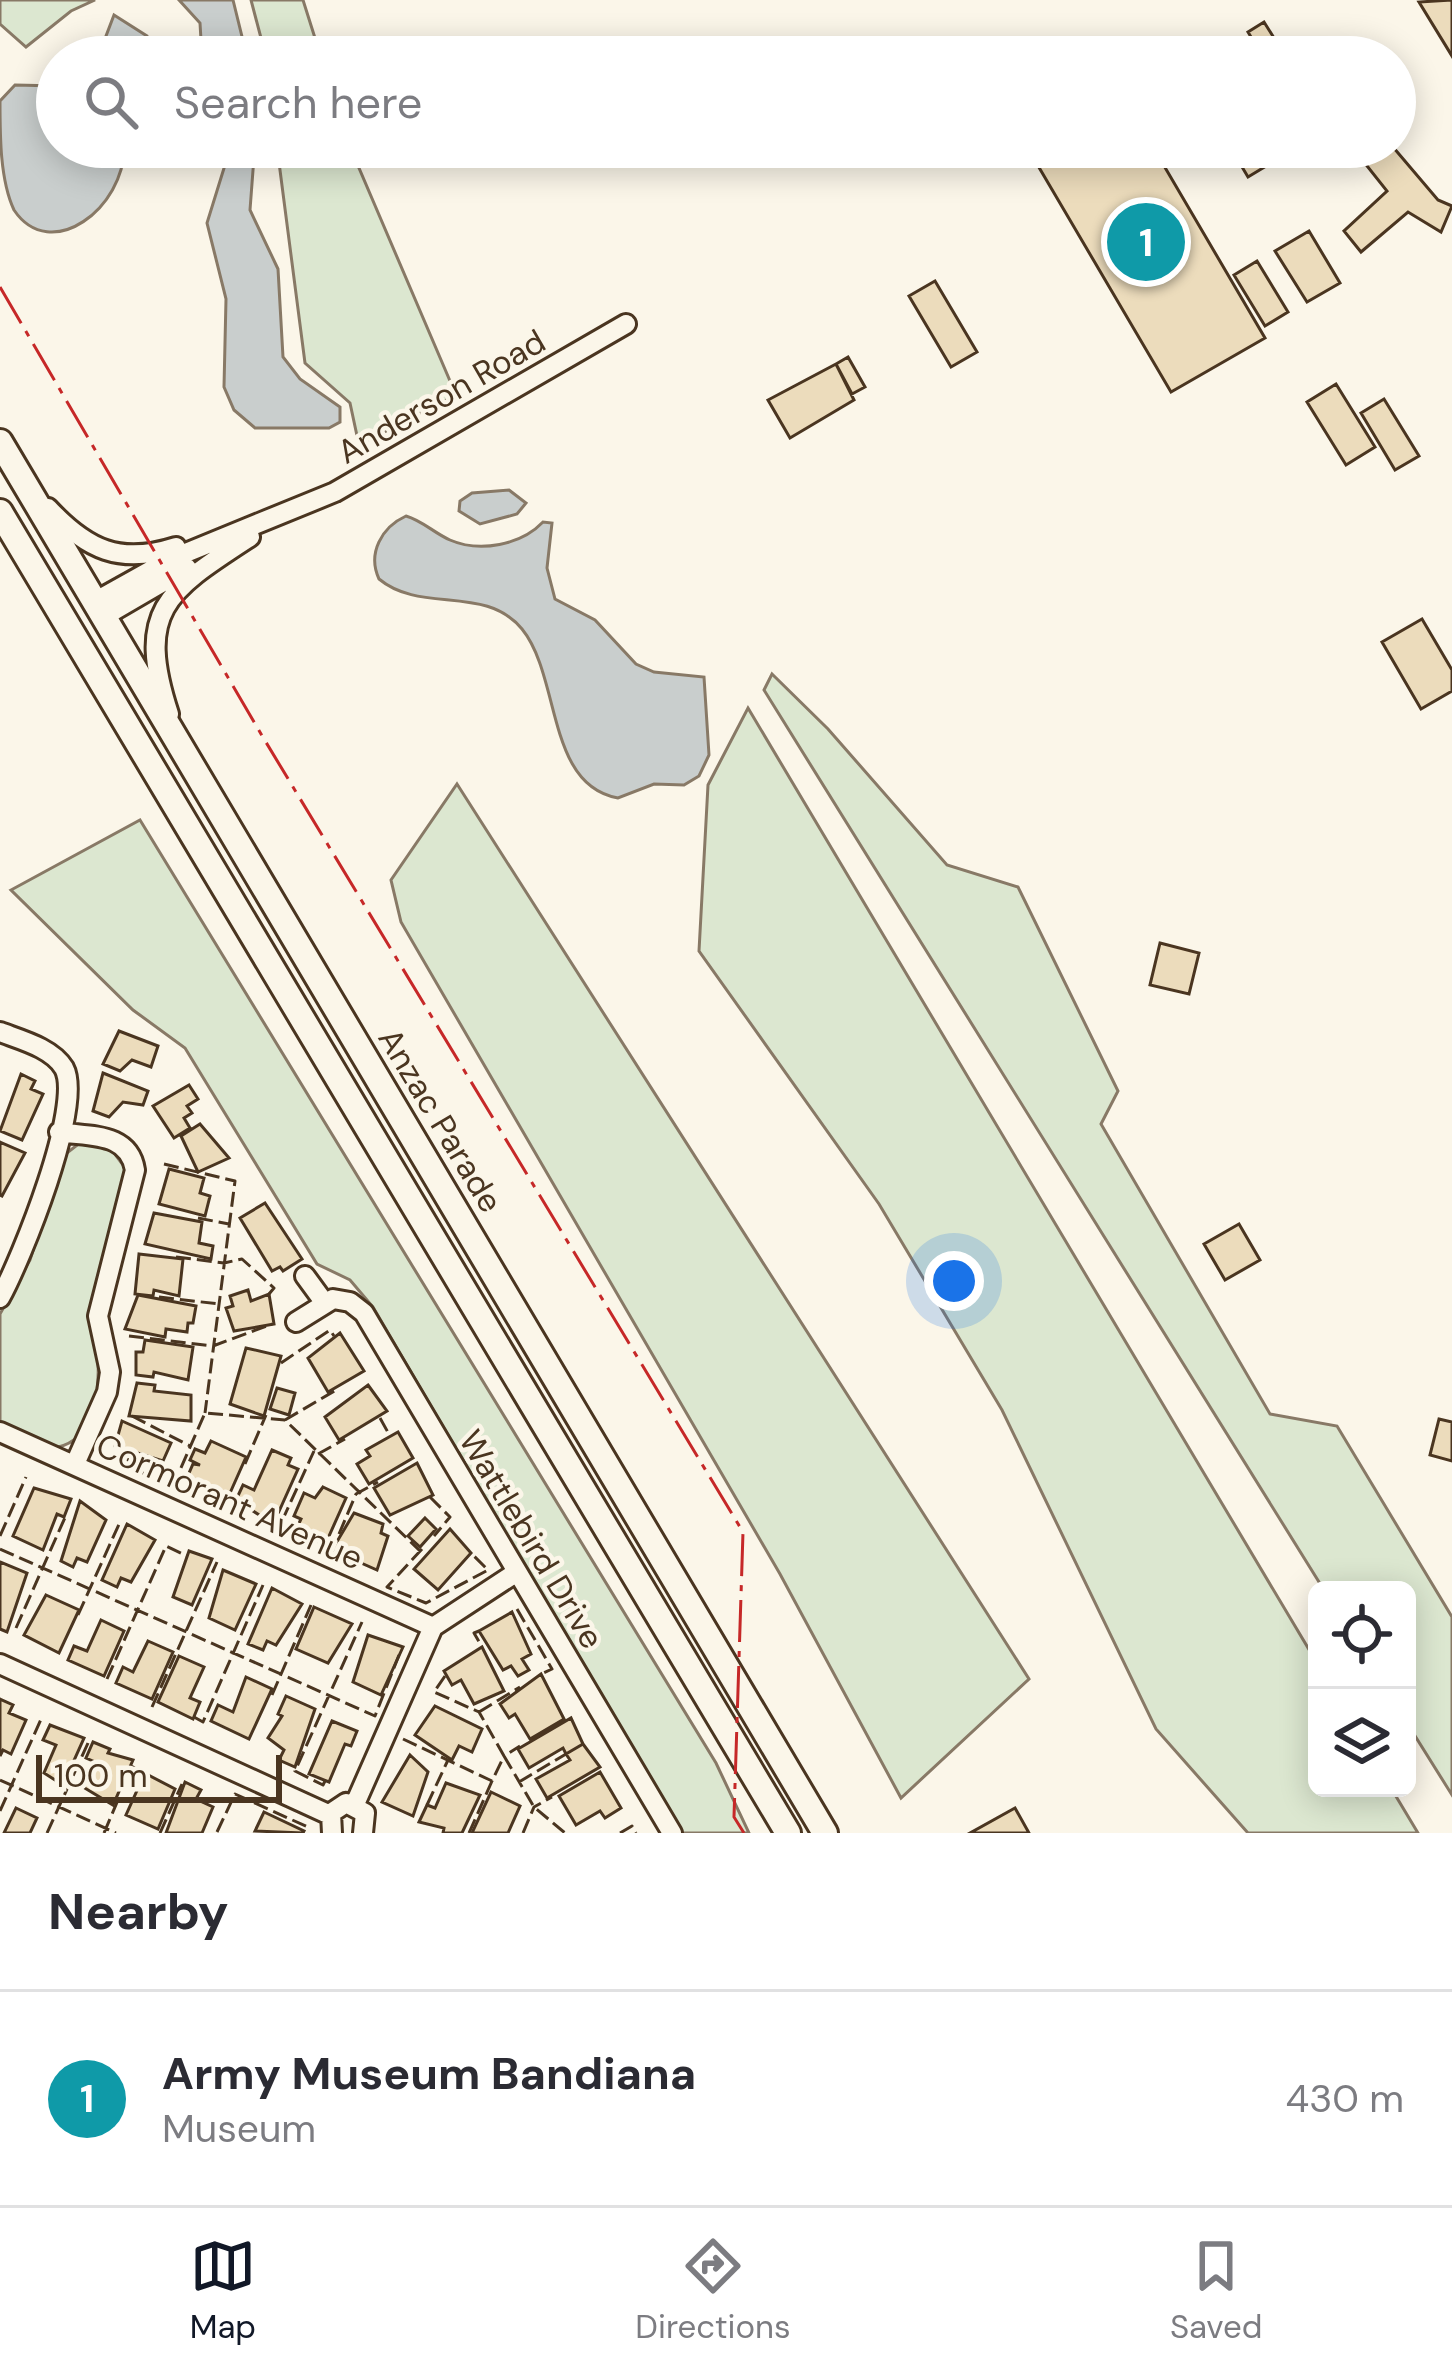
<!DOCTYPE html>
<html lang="en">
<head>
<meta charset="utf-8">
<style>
	:root { --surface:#fff; --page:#f7f7f7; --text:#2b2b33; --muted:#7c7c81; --line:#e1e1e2; --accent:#111827 }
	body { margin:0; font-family:"DM Sans",sans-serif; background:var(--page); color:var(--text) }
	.controls { position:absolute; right:36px; bottom:36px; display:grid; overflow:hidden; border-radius:18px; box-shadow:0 6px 30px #0003 }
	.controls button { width:108px; height:108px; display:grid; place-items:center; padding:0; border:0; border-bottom:3px solid var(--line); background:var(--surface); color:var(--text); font:60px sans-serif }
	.scale { position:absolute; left:36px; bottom:30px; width:246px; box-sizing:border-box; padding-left:12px; border:6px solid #4a3520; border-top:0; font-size:33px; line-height:42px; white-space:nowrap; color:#4a3520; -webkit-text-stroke:9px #fbf6e9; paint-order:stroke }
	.you { position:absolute; left:954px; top:1281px; width:42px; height:42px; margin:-30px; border:9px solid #fff; border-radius:50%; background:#1a73e8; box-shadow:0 0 0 18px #1a73e833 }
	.badge { display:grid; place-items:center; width:78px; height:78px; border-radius:50%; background:var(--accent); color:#fff; font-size:39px; font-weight:700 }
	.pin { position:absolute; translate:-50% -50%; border:6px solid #fff; box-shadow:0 3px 12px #0006 }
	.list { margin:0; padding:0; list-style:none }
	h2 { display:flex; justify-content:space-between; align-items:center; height:156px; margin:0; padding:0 48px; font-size:51px }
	h2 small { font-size:39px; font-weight:400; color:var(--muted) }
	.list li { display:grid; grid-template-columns:78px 1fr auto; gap:36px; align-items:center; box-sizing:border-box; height:216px; padding:0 48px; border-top:3px solid var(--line) }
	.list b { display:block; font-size:45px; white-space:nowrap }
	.list p { margin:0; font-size:39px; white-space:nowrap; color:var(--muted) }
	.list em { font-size:39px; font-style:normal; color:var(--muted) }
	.icon { flex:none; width:66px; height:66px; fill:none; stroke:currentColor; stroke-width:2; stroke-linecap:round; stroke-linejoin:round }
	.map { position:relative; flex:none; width:1452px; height:1833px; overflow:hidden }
	.search { position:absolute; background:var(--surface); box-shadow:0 6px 30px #0003; left:36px; right:36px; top:36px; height:132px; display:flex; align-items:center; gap:30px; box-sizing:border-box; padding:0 42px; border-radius:66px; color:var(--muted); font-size:45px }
	.sheet { height:372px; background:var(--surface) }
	nav { display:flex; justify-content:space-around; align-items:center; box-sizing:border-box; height:168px; border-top:3px solid var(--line); background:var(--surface); font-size:33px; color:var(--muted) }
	nav a { display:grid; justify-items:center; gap:6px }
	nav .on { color:var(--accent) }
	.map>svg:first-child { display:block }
	.green { fill:#dce7d0; stroke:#887966; stroke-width:3 }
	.water { fill:#c9cecd; stroke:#887966; stroke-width:3 }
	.building { fill:#ecdcbc; stroke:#4a3520; stroke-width:3 }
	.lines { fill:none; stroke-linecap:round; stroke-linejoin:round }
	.minor-casing { stroke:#4a3520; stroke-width:24 }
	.major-casing { stroke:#4a3520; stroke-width:30 }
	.minor { stroke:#fbf6e9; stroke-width:18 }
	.major { stroke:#fbf6e9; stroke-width:24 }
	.fence { stroke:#4a3520; stroke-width:3; stroke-dasharray:15 6; stroke-linecap:butt }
	.power { stroke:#c62828; stroke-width:3; stroke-dasharray:42 9 6 9; stroke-linecap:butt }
	.labels { text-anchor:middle; stroke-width:9; stroke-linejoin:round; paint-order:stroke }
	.street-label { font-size:33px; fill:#4a3520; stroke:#fbf6e9 }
</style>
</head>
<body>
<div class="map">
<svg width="1452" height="1833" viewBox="0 0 1452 1833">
	<rect width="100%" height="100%" fill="#fbf6e9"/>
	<path class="green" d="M0,0H95L71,11L26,47L0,24Z
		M251,0H303L321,57H266Z
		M277,147H350L456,395L359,445L350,403L305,363Z
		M772,674L828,729L947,865L1018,887L1118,1091L1101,1124L1270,1414L1337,1426L1452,1617V1795L1407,1723V1590H1324L764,690Z
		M748,708L1317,1663V1788H1391L1418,1833H1248L1156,1729L1002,1410L879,1204L699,951L708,785Z
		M457,784L1029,1679L901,1798L780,1574L401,922L391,880Z
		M140,820L716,1763L749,1833H680L373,1307L350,1280L317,1264L185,1048L133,1010L11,890Z
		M81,1142L109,1146L126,1169C122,1213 102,1254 97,1298C92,1339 118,1435 55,1448L0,1424V1314L30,1260L63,1156Z"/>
	<path class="water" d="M179,0H233L247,57H202L200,23Z
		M114,15L147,36L153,57H98Z
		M15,85L57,86V147H124C125,207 51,265 14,210C0,180 0,136 0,101Z
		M229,152L254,157L250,210L278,269L283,357L300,379L340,407V422L329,428H255L234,410L224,387L226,299L207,223Z
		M509,490L526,503L517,514L480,524L459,511L460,501L472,493Z
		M406,516C423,521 434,533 450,540C480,553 521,545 543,522L552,523L547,568L555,599L595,620L636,664L654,672L704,677L709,755L699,776L684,785L654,784L618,798C546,785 561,677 522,629C485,584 421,614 379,579C367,553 382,527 406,516Z"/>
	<path class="building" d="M1452,0V56L1419,2Z
		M1264,22L1286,57H1263L1248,32Z
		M696,147H737L708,166Z
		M1027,147H1153L1265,338L1171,392Z
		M1237,147H1298L1248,177L1232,150Z
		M1352,147H1393L1438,200L1452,206L1441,232L1408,212L1361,252L1344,231L1387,191Z
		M1309,231L1340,283L1307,302L1275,251Z
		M1257,261L1288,312L1265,326L1234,275Z
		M935,281L977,352L951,367L909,296Z
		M848,357L865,387L852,394L836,364Z
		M836,364L854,400L790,438L768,400Z
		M1336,384L1375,447L1346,465L1307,402Z
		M1384,399L1419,456L1395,470L1361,413Z
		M1422,619L1452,670V691L1421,709L1382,642Z
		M1160,943L1199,953L1189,994L1150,985Z
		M119,1031L158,1046L151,1067L132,1060L120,1071L103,1064Z
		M103,1073L148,1091L143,1105L123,1102L109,1117L93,1111Z
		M21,1074L35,1081L31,1089L43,1094L22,1140L0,1131Z
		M189,1085L198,1099L187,1106L192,1113L184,1118L190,1128L174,1138L153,1106Z
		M200,1124L229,1158L198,1172L181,1136Z
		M0,1142L25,1153L2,1196L0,1195Z
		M169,1169L204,1178L200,1193L210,1196L205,1216L159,1204Z
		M265,1203L302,1259L283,1271L280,1267L272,1271L240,1218Z
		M154,1213L202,1222L199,1243L213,1246L211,1259L145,1244Z
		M1239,1224L1260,1260L1225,1280L1204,1244Z
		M139,1254L183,1259L179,1296L154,1290L153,1296L135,1294Z
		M248,1290L251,1301L269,1294L274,1324L234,1331L226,1308L233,1306L230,1296Z
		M138,1295L196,1306L193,1323H188L187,1332L166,1329L165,1337L125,1329Z
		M340,1333L364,1371L328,1392L308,1358Z
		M145,1340L193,1347L188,1380L154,1372L153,1377L136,1375V1352H143Z
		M246,1348L281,1356L264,1416L230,1404Z
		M137,1383L155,1385L154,1391L191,1395V1421L129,1416Z
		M368,1385L387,1411L339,1440L325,1417Z
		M277,1388L295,1393L289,1415L270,1409Z
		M1439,1419L1452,1422V1461L1430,1455Z
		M122,1421L171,1443L163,1461L115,1446Z
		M398,1432L413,1458L369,1484L357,1464L370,1456L366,1450Z
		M211,1441L246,1457L226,1502L186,1480L193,1464L200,1465L190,1460L195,1449L205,1453Z
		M272,1450L291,1458L288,1465L298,1469L276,1518L267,1520L236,1500L243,1485L254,1490Z
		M417,1463L433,1495L390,1515L374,1488Z
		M323,1487L346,1498L325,1545L295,1532L301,1519L294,1516L304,1493L315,1498Z
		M34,1488L71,1499L64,1517L57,1514L43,1550L13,1536Z
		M80,1501L106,1520L87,1562L77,1558L73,1567L61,1561Z
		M354,1513L383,1524L381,1533L388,1536L377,1570L332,1550Z
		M425,1518L436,1529L420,1547L408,1536Z
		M127,1524L155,1540L131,1582L121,1578L117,1587L102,1580Z
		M450,1529L471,1553L438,1590L414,1569Z
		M189,1551L212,1559L192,1605L173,1597Z
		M0,1562L27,1573L7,1632L0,1629Z
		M223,1570L256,1584L235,1630L209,1618Z
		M272,1588L302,1604L276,1645L267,1641L263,1650L248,1644Z
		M46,1595L79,1610L59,1653L24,1635Z
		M314,1607L352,1624L328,1663L296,1649Z
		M512,1612L531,1654L522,1659L529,1670L518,1676L511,1666L503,1670L479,1631Z
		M101,1620L124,1631L104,1676L68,1660L74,1646L87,1651Z
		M368,1635L403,1647L381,1695L353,1682Z
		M148,1641L173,1652L152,1699L116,1683L123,1667L133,1672Z
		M482,1647L504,1691L474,1704L461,1680L452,1685L444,1671Z
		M179,1656L204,1667L190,1698L200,1702L193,1719L158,1702Z
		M541,1674L564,1719L530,1739L515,1714L509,1718L500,1704Z
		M246,1677L272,1689L249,1739L211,1721L218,1705L233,1712Z
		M286,1696L315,1709L295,1767L279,1760L284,1750L268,1738L282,1716L278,1714Z
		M0,1699L13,1705L9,1713L26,1720L11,1754L3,1750L0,1756Z
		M435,1706L482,1729L472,1752L459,1746L452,1760L415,1735Z
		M571,1718L583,1744L566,1754L563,1748L529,1768L518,1749Z
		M332,1721L357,1731L351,1746L345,1744L329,1782L309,1774Z
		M50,1725L84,1738L63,1785L44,1773L56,1745L43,1740Z
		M93,1742L110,1749L108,1753L133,1760L113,1805L83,1787L95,1762L86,1758Z
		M583,1744L600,1767L547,1798L536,1779L570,1760L566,1754Z
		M410,1755L428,1772L413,1816L382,1802Z
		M133,1767L175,1789L158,1829L126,1815L139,1786L127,1781Z
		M600,1772L621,1808L605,1818L600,1811L576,1825L559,1796Z
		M185,1782L201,1790L196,1799L213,1807L202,1833H166Z
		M446,1783L480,1795L462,1833H443L444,1828L419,1822L427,1805L435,1808Z
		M491,1792L520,1806L508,1833H472Z
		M16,1808L37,1818L30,1833H4Z
		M1015,1808L1029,1833H970Z
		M264,1812L304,1831L303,1833L255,1831Z"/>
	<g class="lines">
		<defs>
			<path id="minor" d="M48,508C87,550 120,565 176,547
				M94,602L171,559L335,492L626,324
				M103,617L187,568
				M169,714C135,610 167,591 250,537
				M0,1032C21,1040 52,1048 64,1068C84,1105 21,1260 0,1298
				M59,1132C90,1137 129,1132 135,1170L98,1316L110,1372L107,1392L75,1464
				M305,1276L324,1302
				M296,1322L333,1299L350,1302L364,1313L672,1833
				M0,1432L433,1627
				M0,1664L330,1815
				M355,1804L433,1627L517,1572
				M332,1833L331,1813L346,1803L365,1813L363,1833"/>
			<path id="major" d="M0,442L825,1833
				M0,512L788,1833"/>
		</defs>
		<use href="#minor" class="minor-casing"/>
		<use href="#major" class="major-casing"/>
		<use href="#minor" class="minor"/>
		<use href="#major" class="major"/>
		<path class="fence" d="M164,1164L235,1181L205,1413
			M198,1218L229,1224
			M176,1257L224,1263L242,1259L274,1288L269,1294
			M159,1297L219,1304
			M129,1336L213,1346L272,1324
			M281,1363L330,1330L334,1336
			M132,1416L190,1446
			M380,1418L390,1436
			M285,1420L336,1390
			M128,1452L127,1466L173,1486L205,1413L285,1420L420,1551
			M318,1454L345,1439
			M245,1464L266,1415
			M430,1497L450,1517L434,1536
			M282,1521L314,1451
			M339,1534L356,1494L378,1482
			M0,1536L26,1477
			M0,1549L375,1716L399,1655
			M422,1549L387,1587L426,1603L488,1570L471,1553
			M517,1609L552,1669L541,1674
			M78,1615L120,1522
			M16,1628L67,1513
			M479,1631L474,1633L482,1647
			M445,1676L434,1692L479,1712L504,1756L520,1746
			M107,1679L166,1546L187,1556
			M272,1695L311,1605
			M152,1707L217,1562
			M479,1712L520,1687
			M194,1717L203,1722L263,1585
			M403,1739L492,1781L504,1756L534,1807L565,1833
			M0,1780L116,1833
			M325,1781L323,1785L295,1771L362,1622
			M519,1782L566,1754
			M427,1805L448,1760
			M0,1811L42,1717
			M217,1832L235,1794L310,1828
			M47,1833L88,1743
			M104,1833L118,1800
			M160,1833L182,1784
			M469,1833L492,1781
			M523,1833L534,1807L552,1797
			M620,1833L632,1826L636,1833"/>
		<path class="power" d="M0,287L264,739L743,1532L734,1817L744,1833"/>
	</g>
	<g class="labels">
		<g class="street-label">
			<text transform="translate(441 396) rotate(-30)" y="12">Anderson Road</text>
			<text transform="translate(441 1120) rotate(59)" y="12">Anzac Parade</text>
			<text transform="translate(230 1501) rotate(24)" y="12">Cormorant Avenue</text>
			<text transform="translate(532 1539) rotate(59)" y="12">Wattlebird Drive</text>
		</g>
	</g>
</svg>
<div class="controls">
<button><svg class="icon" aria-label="locate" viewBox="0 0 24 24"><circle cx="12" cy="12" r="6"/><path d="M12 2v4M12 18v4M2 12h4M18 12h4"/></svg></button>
<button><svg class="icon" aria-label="layers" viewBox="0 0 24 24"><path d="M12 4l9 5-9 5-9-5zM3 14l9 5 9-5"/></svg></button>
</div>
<div class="scale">100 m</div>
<div class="you"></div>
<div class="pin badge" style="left:1146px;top:242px;background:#0f9aa8">1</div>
<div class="search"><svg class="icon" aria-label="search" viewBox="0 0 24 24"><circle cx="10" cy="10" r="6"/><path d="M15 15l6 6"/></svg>Search here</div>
</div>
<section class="sheet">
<h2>Nearby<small></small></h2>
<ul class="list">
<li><span class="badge" style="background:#0f9aa8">1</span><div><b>Army Museum Bandiana</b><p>Museum</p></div><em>430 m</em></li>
</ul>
</section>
<nav>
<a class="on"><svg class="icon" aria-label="map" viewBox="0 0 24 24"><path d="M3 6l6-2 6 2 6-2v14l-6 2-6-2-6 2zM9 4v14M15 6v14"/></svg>Map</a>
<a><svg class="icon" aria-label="directions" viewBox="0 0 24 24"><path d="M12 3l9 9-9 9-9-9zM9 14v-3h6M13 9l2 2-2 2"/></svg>Directions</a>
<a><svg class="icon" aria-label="saved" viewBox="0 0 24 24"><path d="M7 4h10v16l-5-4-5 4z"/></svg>Saved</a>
</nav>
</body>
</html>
